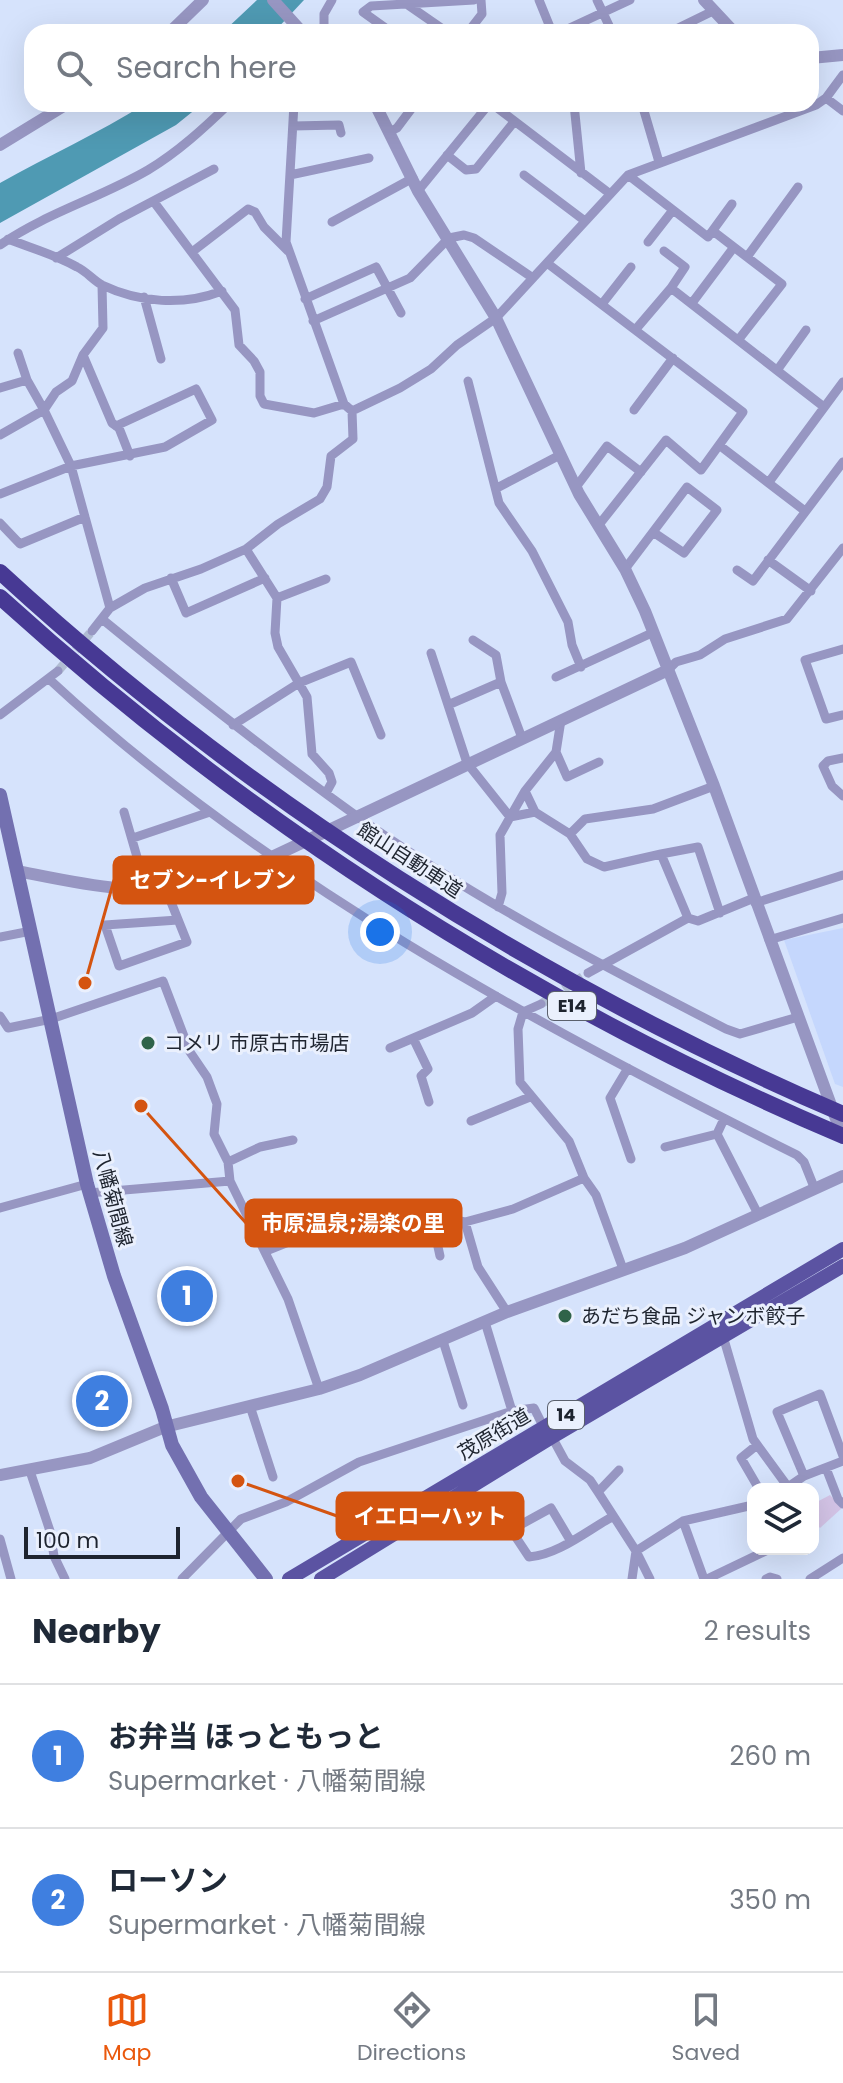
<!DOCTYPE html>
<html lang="en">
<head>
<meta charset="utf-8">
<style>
	:root { --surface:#fff; --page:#f6f6f7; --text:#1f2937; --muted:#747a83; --line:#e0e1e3; --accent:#ea580c }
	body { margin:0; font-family:Poppins,"Noto Sans JP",sans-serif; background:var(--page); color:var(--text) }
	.controls { position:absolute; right:24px; bottom:24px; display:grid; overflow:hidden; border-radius:16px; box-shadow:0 8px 32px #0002 }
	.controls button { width:72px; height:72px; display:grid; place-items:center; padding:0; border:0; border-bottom:2px solid var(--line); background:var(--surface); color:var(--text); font:40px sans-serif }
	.scale { position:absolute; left:24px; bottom:20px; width:156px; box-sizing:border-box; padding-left:8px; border:4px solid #1e242f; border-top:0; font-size:22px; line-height:28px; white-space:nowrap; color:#1e242f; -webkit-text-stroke:6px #eaf0fd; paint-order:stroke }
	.you { position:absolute; left:380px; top:932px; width:28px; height:28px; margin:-20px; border:6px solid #fff; border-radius:50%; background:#1a73e8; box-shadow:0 0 0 12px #1a73e833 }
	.badge { display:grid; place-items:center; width:52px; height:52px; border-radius:50%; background:var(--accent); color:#fff; font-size:26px; font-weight:700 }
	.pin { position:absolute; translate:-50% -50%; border:4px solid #fff; box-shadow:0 2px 8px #0006 }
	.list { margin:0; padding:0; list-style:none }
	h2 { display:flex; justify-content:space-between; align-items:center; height:104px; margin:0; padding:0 32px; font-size:34px }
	h2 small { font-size:26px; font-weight:400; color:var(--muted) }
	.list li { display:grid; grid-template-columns:52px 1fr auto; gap:24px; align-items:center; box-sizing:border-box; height:144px; padding:0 32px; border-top:2px solid var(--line) }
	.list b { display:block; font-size:30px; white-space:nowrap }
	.list p { margin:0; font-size:26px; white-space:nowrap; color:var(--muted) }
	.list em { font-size:26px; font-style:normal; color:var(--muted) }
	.icon { flex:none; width:44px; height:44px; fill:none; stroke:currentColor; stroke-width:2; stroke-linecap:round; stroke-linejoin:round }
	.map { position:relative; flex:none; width:843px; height:1579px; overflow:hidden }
	.search { position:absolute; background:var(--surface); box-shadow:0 8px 32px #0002; left:24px; right:24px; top:24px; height:88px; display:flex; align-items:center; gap:20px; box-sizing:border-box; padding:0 28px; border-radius:24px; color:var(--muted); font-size:30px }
	.sheet { height:392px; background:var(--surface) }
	nav { display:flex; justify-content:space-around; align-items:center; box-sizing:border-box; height:112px; border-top:2px solid var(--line); background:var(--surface); font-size:22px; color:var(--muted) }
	nav a { display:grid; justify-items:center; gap:4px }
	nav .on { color:var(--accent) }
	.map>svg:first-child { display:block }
	.built { fill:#c5d7fd }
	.green { fill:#d4c4e7 }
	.water { fill:#4f9ab3 }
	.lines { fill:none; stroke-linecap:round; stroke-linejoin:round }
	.minor-tunnel { stroke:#b1bdd3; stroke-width:9; stroke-dasharray:9 4.5; stroke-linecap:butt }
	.minor { stroke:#9796c2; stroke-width:9 }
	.tertiary { stroke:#9796c2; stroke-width:12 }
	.secondary { stroke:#7370b0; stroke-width:14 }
	.primary { stroke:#5b53a2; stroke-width:14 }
	.motorway { stroke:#473994; stroke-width:16 }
	.poi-dot { fill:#2f6349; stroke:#eaf0fd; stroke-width:3 }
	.labels { text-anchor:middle; stroke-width:6; stroke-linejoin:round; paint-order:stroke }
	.shield { fill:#eaf0fd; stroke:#5b616d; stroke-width:2 }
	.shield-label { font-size:18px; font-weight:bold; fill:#1e242f }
	.street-label { font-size:20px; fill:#1e242f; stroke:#eaf0fd }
	.poi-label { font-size:20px; fill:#1e242f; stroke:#eaf0fd; text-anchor:start }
	.leader { fill:none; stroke:#d45410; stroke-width:3 }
	.callout-dot { fill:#d45410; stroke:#eaf0fd; stroke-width:3 }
	.callout { fill:#d45410; stroke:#d45410; stroke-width:3 }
	.callout-label { font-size:22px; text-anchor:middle; font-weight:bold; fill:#fff }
</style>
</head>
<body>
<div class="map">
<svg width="843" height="1579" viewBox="0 0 843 1579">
	<rect width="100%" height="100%" fill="#d6e3fc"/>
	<path class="built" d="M843,928V1087L835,1084L784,940Z"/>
	<path class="green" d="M830,1495L842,1508L820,1528L813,1521V1504Z"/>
	<path class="water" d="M257,0H304L274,32H223Z
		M145,104H202L176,125L0,223V183C48,156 99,133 145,104Z"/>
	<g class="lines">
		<path class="minor-tunnel" d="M58,671L92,631
			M541,1004L588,973"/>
		<path class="minor" d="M539,0L552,32
			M597,0L612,32
			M408,5L447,32
			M324,32V14L332,0
			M391,32L363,12L371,6L474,0
			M468,32L482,14L481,0
			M561,32L630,0
			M670,32L713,11
			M826,98L843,111
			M492,104L609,193
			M574,104L581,173
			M642,104L659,162
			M293,126L339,125L341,133
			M389,132L397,128L415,104
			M447,155L466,170L476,169L514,122
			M290,175L369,158
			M524,175L585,221
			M628,175L708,237L732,204
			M418,191L489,104
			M154,202L235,310L239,345L254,361L260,372V396L264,404L314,413L344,404
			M332,222L413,178
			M713,231L782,284L739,339
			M8,239C31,248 56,255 77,267C86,271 93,280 102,285C140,303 183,306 222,291
			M648,242L673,210
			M0,245C46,213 100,198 148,170C178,152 204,128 229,104
			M664,251L685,267L671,288
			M192,252L248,209L255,212L264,227L288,251
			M747,257L798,187
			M56,258L119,219L214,169
			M547,263L743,412L701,470L666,440L598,526
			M102,285L103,328L83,355L72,381L56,392L44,410L71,466L110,608
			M144,297L161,359
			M305,299L376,267L401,313
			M692,303L734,247
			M602,304L631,267
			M313,321L410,278L449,238L464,235L474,238L533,278
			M636,329L671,288L824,407
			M83,355L112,423L119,428L130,456
			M778,369L806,330
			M468,381L499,503L532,551L568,622L572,645L581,667
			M0,388L27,380
			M634,410L673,358
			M352,411L400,388L431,369L457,345L496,318L628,175L816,105L826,98L843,75
			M0,435L44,410L27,380L18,353
			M719,445L805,511
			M769,482L843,382
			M576,487L607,446L641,472
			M497,488L560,455
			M0,494L71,466L165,447L212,420L196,389L116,426
			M0,523L20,544L85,517
			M246,549L277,598L275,633L278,647L307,697L312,754L329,773L332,782L326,793
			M768,560L811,591
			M625,569L687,487L717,510L684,553L653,532
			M737,570L753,581L843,462
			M171,578L186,613L265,578
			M277,598L326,579
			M102,619C190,691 279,761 372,827C484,904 605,967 726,1029L740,1034L798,1017
			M92,631L110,608L145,588L201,569L246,549L278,524L320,499L327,487L331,456L353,439L352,411L344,404L286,242L294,104
			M843,649L805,660L826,719L843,715
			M431,653L467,763L510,817L535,812
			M668,670L676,662L700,655L725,639L787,619L843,548
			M556,677L654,632
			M49,679C263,878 536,1025 797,1155L804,1162L814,1187
			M501,682L522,738
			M448,705L501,682L496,655L473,640
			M0,715L58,671
			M561,720L556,752L525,791L535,812L570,834L587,859L604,867L661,854L688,918L698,921L754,898
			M233,725L299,683L351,662L381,735
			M556,752L567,777L599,762
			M843,758L828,761L823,766L832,786L843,796
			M124,812L146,888
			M570,834L585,819L653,809L714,786
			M133,838L210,812
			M661,854L698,847L720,913
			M165,887L187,942L119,966L105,925L178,920
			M755,903L843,875
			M498,907L502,893L500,835L525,791
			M0,937L31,931
			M769,940L843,918
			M588,973L688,918
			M541,1004L523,1012L518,1029L520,1082L569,1141L584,1178L596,1195L623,1269
			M0,1016L8,1028L51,1019L163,981L190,1052L207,1077L217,1104L214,1134L228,1162L230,1181L288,1299L319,1389
			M413,1038L428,1069L421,1076L429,1102
			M390,1048L472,1013L496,996
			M628,1068L610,1098L631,1159
			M724,1119L717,1134L758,1214
			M471,1121L530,1097
			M665,1147L717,1134
			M228,1162L260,1147L293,1140
			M89,1193L230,1181
			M0,1208L87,1184
			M431,1215L440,1256
			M465,1222L478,1267L507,1312
			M266,1251L326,1227L368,1222L395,1215L425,1214L465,1222L513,1209L584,1178
			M485,1322L512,1411
			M723,1336L753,1439L788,1487
			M443,1341L463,1405
			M250,1406L273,1477
			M552,1437L565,1461L590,1480L598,1492L636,1551L650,1579
			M757,1445L741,1458L759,1489
			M826,1468L838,1499L843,1504
			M30,1471L50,1531L54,1556L65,1579
			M804,1476L777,1412L820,1394L843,1456
			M785,1489L804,1476L843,1461
			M598,1492L619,1470
			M683,1521L704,1579
			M0,1539L11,1579
			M570,1540L551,1508L511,1530L529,1557C558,1555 588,1530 612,1517
			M182,1579L241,1519L286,1502L359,1462L512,1411L534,1408L544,1428
			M632,1579L636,1551L683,1521L753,1505
			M707,1579L770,1549
			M766,1579L770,1577L777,1579
			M810,1579L843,1558"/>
		<path class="tertiary" d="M273,0L302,32
			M704,0L734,32
			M170,32L203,0
			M811,58L843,55
			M375,104L418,191L496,318L579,494L625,569L645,611L714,786L843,1138
			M0,145L67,104
			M17,871C78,883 142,899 204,882C228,876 251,866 274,856L668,670
			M0,1475L90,1458L165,1427L319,1389L360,1375L507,1312L685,1248L843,1176"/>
		<path class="secondary" d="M0,795L87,1184L114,1276L162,1409L172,1445L201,1497L266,1579"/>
		<path class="primary" d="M289,1579L843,1249
			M321,1579L552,1437L843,1266"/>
		<path class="motorway" d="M0,572C244,797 538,983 843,1114
			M0,597C249,823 533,1004 843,1136"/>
	</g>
	<g class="poi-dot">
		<circle cx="148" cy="1043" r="8"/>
		<circle cx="565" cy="1316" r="8"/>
	</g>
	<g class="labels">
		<g class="shield">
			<rect x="548" y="992" width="48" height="28" rx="6"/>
			<rect x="548" y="1401" width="36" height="28" rx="6"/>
		</g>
		<g class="shield-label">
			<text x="572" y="1012">E14</text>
			<text x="566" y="1421">14</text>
		</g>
		<g class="street-label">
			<text transform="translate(410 860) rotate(33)" y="7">館山自動車道</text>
			<text transform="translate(113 1198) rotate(75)" y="7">八幡菊間線</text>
			<text transform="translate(494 1434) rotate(-31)" y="7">茂原街道</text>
		</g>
		<g class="poi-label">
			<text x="164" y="1050">コメリ 市原古市場店</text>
			<text x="581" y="1323">あだち食品 ジャンボ餃子</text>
		</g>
	</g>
	<path class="leader" d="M85 983L114 880M141 1106L246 1223M238 1481L337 1516"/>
	<g class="callout-dot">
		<circle cx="85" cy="983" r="8"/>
		<circle cx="141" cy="1106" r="8"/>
		<circle cx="238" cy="1481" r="8"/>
	</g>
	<g class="callout">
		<rect x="114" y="857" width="199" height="46" rx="8"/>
		<rect x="246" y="1200" width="215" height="46" rx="8"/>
		<rect x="337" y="1493" width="186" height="46" rx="8"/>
	</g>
	<g class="callout-label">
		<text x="213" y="888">セブン-イレブン</text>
		<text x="353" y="1231">市原温泉;湯楽の里</text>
		<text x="430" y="1524">イエローハット</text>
	</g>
</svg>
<div class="controls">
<button><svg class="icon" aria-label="layers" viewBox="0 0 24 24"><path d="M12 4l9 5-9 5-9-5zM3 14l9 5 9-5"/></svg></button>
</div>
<div class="scale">100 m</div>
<div class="you"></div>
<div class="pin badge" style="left:187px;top:1296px;background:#3f7fe0">1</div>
<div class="pin badge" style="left:102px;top:1401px;background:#3f7fe0">2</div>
<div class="search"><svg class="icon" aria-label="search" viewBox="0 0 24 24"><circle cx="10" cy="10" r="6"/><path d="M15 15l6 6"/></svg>Search here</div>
</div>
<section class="sheet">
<h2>Nearby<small>2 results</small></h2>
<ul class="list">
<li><span class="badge" style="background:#3f7fe0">1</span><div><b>お弁当 ほっともっと</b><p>Supermarket · 八幡菊間線</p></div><em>260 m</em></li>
<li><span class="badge" style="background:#3f7fe0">2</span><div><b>ローソン</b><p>Supermarket · 八幡菊間線</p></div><em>350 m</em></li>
</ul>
</section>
<nav>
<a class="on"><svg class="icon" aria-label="map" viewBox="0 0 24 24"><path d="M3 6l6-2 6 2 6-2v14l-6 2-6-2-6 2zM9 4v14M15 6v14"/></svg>Map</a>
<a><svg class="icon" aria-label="directions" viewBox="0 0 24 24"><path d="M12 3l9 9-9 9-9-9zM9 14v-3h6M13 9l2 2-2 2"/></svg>Directions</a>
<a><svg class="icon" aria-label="saved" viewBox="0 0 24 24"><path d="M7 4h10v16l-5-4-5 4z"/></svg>Saved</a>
</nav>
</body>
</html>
